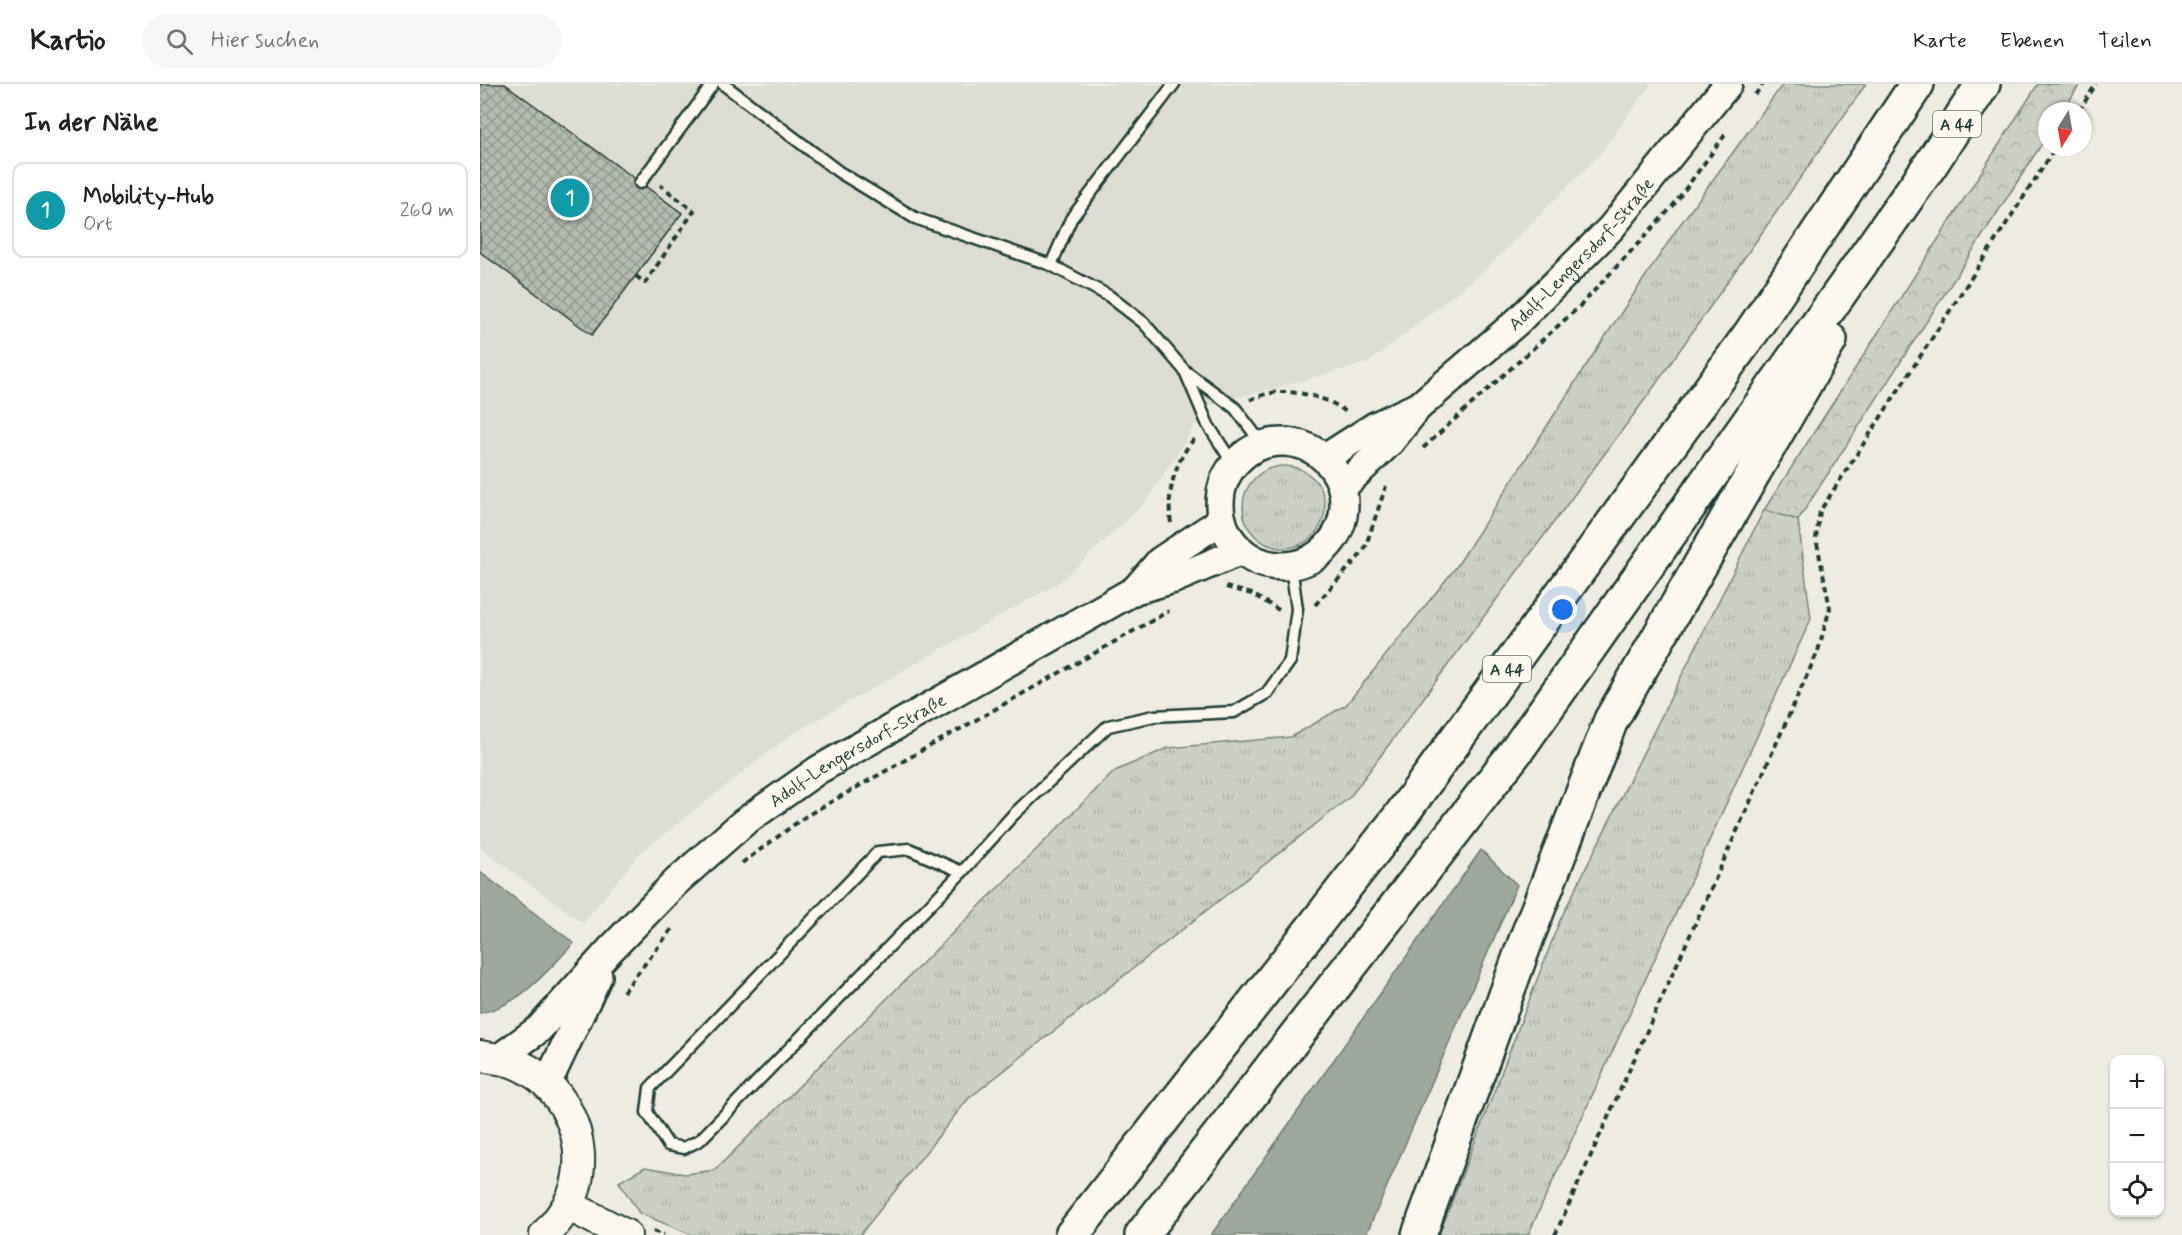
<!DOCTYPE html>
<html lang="de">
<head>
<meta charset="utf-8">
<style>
	:root { --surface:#fff; --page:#f6f6f6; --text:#202124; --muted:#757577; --line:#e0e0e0; --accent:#1f6fb2 }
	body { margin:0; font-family:Mynerve,sans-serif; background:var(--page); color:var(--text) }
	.controls { position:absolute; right:18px; bottom:18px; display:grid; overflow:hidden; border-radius:12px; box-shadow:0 2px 4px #0004 }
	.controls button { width:54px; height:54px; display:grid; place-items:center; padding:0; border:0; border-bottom:2px solid var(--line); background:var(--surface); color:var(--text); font:30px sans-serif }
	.compass { position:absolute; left:1558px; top:18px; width:54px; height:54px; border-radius:50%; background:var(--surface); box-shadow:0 2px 4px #0004; rotate:191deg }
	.you { position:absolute; left:1083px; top:526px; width:21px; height:21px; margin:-15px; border:4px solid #fff; border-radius:50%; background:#1a73e8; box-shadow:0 0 0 9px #1a73e833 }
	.badge { display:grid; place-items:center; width:39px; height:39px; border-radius:50%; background:var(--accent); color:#fff; font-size:20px; font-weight:700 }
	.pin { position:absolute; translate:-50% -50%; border:3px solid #fff; box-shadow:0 2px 6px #0006 }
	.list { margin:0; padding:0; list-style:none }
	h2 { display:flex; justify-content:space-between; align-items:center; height:78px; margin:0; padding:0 24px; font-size:26px }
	h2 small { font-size:20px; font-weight:400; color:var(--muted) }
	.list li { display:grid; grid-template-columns:39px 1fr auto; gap:18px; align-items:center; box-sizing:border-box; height:96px; margin:0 12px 12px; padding:0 12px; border:2px solid var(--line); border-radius:12px }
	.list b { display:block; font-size:22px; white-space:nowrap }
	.list p { margin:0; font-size:20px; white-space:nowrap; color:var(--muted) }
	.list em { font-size:20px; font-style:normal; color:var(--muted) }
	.icon { flex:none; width:33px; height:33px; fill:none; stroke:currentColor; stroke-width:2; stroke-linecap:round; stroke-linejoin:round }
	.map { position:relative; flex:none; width:1702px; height:1151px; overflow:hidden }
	header { display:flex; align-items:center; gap:36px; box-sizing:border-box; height:84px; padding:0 30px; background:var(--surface); border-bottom:2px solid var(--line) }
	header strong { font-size:28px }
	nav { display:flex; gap:33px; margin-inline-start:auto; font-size:21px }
	.search { width:420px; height:54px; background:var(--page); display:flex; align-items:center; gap:15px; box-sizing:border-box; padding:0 21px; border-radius:33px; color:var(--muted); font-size:22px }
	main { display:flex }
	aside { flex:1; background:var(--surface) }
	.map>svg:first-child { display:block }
	.built { fill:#ddddd2 }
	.grass { fill:url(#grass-tufts); stroke:#75867c; stroke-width:1.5 }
	.forest { fill:url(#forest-crowns); stroke:#75867c; stroke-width:1.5 }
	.water { fill:#9fa89f; stroke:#6c7d74; stroke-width:1.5 }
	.building { fill:url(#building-cross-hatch); stroke:#1f3d34; stroke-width:1.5 }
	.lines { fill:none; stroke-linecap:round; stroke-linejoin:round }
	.service-casing { stroke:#1f3d34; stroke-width:15 }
	.tertiary-casing { stroke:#1f3d34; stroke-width:32 }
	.secondary-casing { stroke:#1f3d34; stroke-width:34 }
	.motorway-casing { stroke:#1f3d34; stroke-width:38 }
	.path { stroke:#1f3d34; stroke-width:4; stroke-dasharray:6 4.5; stroke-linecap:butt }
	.service { stroke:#fbf7ec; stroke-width:10 }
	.tertiary { stroke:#fbf7ec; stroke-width:27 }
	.secondary { stroke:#fbf7ec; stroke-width:30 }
	.motorway { stroke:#fbf7ec; stroke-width:33 }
	.labels { text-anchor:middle; stroke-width:4.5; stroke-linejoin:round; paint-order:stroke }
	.shield { fill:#fbf7ec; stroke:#61756b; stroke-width:1.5 }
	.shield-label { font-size:16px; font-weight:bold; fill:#1f3d34 }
	.street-label { font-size:18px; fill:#1f3d34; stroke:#fbf7ec }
</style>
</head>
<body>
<header>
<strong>Kartio</strong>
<div class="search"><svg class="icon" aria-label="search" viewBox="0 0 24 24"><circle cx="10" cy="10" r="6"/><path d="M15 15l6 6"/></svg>Hier suchen</div>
<nav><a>Karte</a><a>Ebenen</a><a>Teilen</a></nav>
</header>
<main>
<aside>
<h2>In der Nähe<small></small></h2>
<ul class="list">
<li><span class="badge" style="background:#0f9aa8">1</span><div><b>Mobility-Hub</b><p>Ort</p></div><em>260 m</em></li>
</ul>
</aside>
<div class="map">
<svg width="1702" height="1151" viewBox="0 0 1702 1151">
	<defs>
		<pattern id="grass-tufts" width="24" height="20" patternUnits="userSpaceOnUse" patternTransform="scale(1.5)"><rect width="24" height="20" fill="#cbcfc4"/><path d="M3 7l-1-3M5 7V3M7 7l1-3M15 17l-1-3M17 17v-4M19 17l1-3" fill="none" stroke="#aeb3a9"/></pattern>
		<pattern id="forest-crowns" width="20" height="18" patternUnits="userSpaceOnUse" patternTransform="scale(1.5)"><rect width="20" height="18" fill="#cbcfc4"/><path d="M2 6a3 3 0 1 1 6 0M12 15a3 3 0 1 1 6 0" fill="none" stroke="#aeb3a9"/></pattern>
		<pattern id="building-cross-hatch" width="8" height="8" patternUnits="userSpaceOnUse" patternTransform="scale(1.5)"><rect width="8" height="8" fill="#b4bbb0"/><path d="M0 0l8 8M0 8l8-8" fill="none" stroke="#929990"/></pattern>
	</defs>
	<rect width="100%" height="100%" fill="#eeece1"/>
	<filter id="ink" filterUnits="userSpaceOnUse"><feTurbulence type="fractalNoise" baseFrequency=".0167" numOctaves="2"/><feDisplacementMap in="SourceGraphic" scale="12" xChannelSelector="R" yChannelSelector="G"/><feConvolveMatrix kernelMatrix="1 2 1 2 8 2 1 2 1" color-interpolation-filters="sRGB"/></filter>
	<g filter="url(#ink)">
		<path class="built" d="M0,0H1171L1119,71L1005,186L888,279L727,322L666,418L580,498L312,650L160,769L103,839L0,764Z"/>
		<path class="grass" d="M1303,0H1386L1169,310L870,713L488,1015L380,1151H212L159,1129L139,1098L165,1083L205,1090L235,1086L635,687L688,664L811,653L866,621L977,482L1103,286L1199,142Z
			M763 423a41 41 0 1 1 82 0a41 41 0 1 1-82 0Z
			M1284,426L1318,436L1331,535L1048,1151H959L1080,836Z"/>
		<path class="forest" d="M1558,0H1600L1583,27H1567V52L1318,436L1284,426Z"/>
		<path class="water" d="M1001,766L1037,801L886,1151H731Z
			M0,788L94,859C66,888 41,921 0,929Z"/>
		<path class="building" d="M0,0H25L202,129L112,251L0,168Z"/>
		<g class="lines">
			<defs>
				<path id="service" d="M243,0L359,88L435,134L571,181L629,212L664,239L705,287L755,324L783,361
					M160,99L233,0
					M571,181L591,135L694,0
					M705,287L728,341L754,381
					M482,788L220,1056L204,1064L188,1061L167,1028L170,1004L398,768L429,765L482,788L533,731L628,642L674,632L754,628L787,609L810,577L817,525L811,482"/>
				<g id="tertiary">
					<circle cx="802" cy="420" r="62"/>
					<path d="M845,374L895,342L934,324"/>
					<path id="s1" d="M863,403L910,358L938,323L1038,237L1131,144L1248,0"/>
					<path d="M655,506L680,477L742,436"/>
					<path id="s2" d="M18,975L59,945L130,866L196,798L263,739L338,686L655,506L694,495L761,467"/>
					<path d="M67,1000L118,892"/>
				</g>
				<path id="secondary" d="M0,972C11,974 21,975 32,978C83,997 110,1054 95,1105C89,1123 78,1137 65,1151
					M88,1121L146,1151"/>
				<path id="motorway" d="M592,1151L919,734L1271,249L1437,0
					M662,1151L1037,666L1451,80L1503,0
					M939,1151L1046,856L1131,636L1350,256"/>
			</defs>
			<use href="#service" class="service-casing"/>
			<use href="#tertiary" class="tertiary-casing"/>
			<use href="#secondary" class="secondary-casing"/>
			<use href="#motorway" class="motorway-casing"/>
			<path class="path" d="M1275,11L1283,0
				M1599,27L1616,0
				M156,192L165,199L214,127L180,101
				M770,316C779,312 789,309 798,308C819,307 850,314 866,328
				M943,364L1100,222L1192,123L1245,51
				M691,439C686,409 695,376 715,354
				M746,503L772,510L799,526
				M835,521L884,467L906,402
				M262,779L326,732L689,527
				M143,908L192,845
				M173,1147L184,1151
				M1075,1151L1338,567L1350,524L1336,454L1340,427L1576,63"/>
			<use href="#service" class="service"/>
			<use href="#tertiary" class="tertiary"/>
			<use href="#secondary" class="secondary"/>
			<use href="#motorway" class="motorway"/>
		</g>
	</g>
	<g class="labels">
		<g class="shield">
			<rect x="1453" y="27" width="48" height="26" rx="4.5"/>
			<rect x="1003" y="572" width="48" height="26" rx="4.5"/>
		</g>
		<g class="shield-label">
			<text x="1477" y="46">A 44</text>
			<text x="1027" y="591">A 44</text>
		</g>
		<g class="street-label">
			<text dy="6" stroke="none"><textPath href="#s1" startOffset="334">Adolf-Lengersdorf-Straße</textPath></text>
			<text dy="6" stroke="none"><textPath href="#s2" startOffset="477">Adolf-Lengersdorf-Straße</textPath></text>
		</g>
	</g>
</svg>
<div class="controls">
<button>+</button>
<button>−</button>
<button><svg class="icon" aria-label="locate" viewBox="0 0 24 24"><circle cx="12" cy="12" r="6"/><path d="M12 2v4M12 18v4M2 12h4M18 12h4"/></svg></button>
</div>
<svg class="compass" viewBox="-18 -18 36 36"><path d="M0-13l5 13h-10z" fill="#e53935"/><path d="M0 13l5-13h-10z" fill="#757577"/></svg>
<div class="you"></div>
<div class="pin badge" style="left:90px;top:114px;background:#0f9aa8">1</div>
</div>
</main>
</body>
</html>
